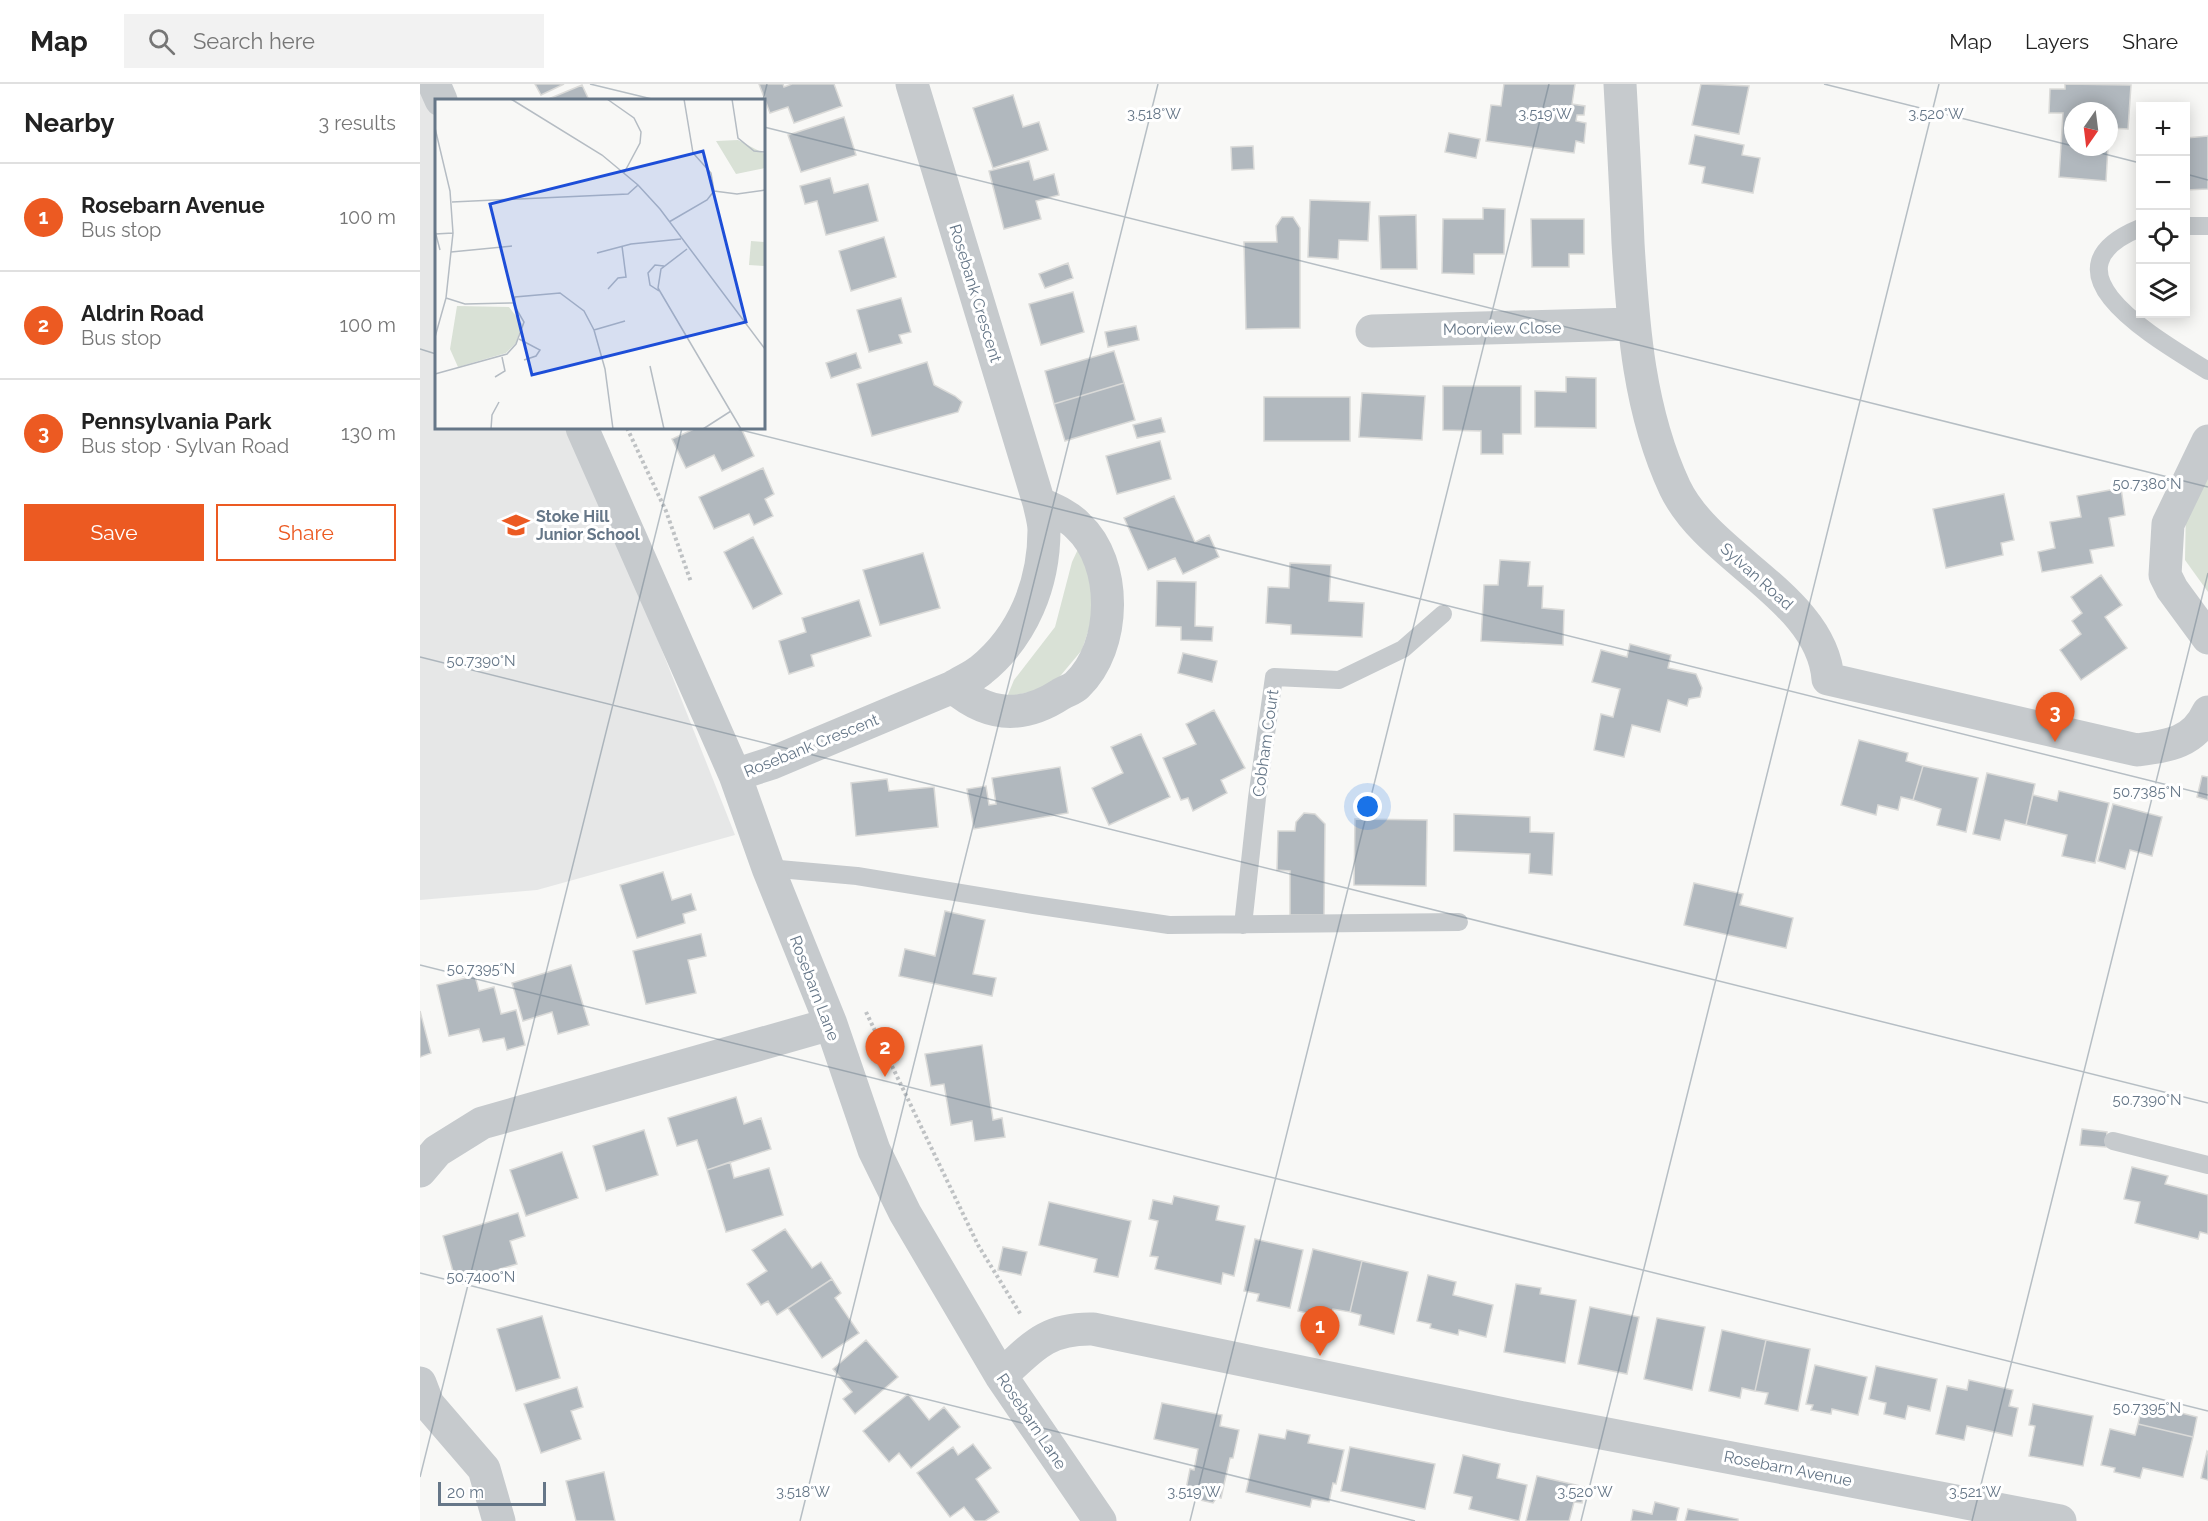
<!DOCTYPE html>
<html lang="en">
<head>
<meta charset="utf-8">
<style>
	:root { --surface:#fff; --page:#f2f2f2; --text:#222; --muted:#767676; --line:#e0e0e0; --accent:#ec5a22 }
	body { margin:0; font-family:Raleway,sans-serif; background:var(--page); color:var(--text) }
	.controls { position:absolute; right:18px; top:18px; display:grid; overflow:hidden; border-radius:0px; box-shadow:0 3px 15px #0003 }
	.controls button { width:54px; height:54px; display:grid; place-items:center; padding:0; border:0; border-bottom:2px solid var(--line); background:var(--surface); color:var(--text); font:30px sans-serif }
	.compass { position:absolute; left:1644px; top:18px; width:54px; height:54px; border-radius:50%; background:var(--surface); box-shadow:0 3px 15px #0003; rotate:194deg }
	.scale { position:absolute; left:18px; bottom:15px; width:108px; box-sizing:border-box; padding-left:6px; border:3px solid #678; border-top:0; font-size:16px; line-height:21px; white-space:nowrap; color:#678; -webkit-text-stroke:4px #fff; paint-order:stroke }
	.you { position:absolute; left:948px; top:723px; width:21px; height:21px; margin:-15px; border:4px solid #fff; border-radius:50%; background:#1a73e8; box-shadow:0 0 0 9px #1a73e833 }
	.badge { display:grid; place-items:center; width:39px; height:39px; border-radius:50%; background:var(--accent); color:#fff; font-size:20px; font-weight:700 }
	.pin { position:absolute; translate:-50% -50px; filter:drop-shadow(0 2px 3px #0008) }
	.pin::after { content:''; position:absolute; top:32px; width:21px; height:18px; background:inherit; clip-path:polygon(0 0,100% 0,50% 100%) }
	.list { margin:0; padding:0; list-style:none }
	h2 { display:flex; justify-content:space-between; align-items:center; height:78px; margin:0; padding:0 24px; font-size:26px }
	h2 small { font-size:20px; font-weight:400; color:var(--muted) }
	.list li { display:grid; grid-template-columns:39px 1fr auto; gap:18px; align-items:center; box-sizing:border-box; height:108px; padding:0 24px; border-top:2px solid var(--line) }
	.list b { display:block; font-size:22px; white-space:nowrap }
	.list p { margin:0; font-size:20px; white-space:nowrap; color:var(--muted) }
	.list em { font-size:20px; font-style:normal; color:var(--muted) }
	.actions { display:flex; gap:12px; padding:18px 24px }
	.actions a { flex:1; padding:14px 0; border:2px solid var(--accent); border-radius:0px; text-align:center; font-size:21px; color:var(--accent) }
	.actions .main { background:var(--accent); color:#fff }
	.icon { flex:none; width:33px; height:33px; fill:none; stroke:currentColor; stroke-width:2; stroke-linecap:round; stroke-linejoin:round }
	.map { position:relative; flex:none; width:1788px; height:1437px; overflow:hidden }
	header { display:flex; align-items:center; gap:36px; box-sizing:border-box; height:84px; padding:0 30px; background:var(--surface); border-bottom:2px solid var(--line) }
	header strong { font-size:28px }
	nav { display:flex; gap:33px; margin-inline-start:auto; font-size:21px }
	.search { width:420px; height:54px; background:var(--page); display:flex; align-items:center; gap:15px; box-sizing:border-box; padding:0 21px; border-radius:0px; color:var(--muted); font-size:22px }
	main { display:flex }
	aside { flex:1; background:var(--surface) }
	.map>svg:first-child { display:block }
	.built { fill:#e6e7e7 }
	.green { fill:#d9e1d6 }
	.building { fill:#b1b8be; stroke:#dadad8; stroke-width:1.5 }
	.lines { fill:none; stroke-linecap:round; stroke-linejoin:round }
	.path { stroke:#bfc2c4; stroke-width:4; stroke-dasharray:3 3; stroke-linecap:butt }
	.lane { stroke:#c6cacd; stroke-width:18 }
	.street { stroke:#c6cacd; stroke-width:33 }
	.ticks { fill:none; stroke:#678; stroke-width:1.5; stroke-opacity:0.45 }
	.labels { text-anchor:middle; stroke-width:6; stroke-linejoin:round; paint-order:stroke }
	.street-label { font-size:16px; fill:#678; stroke:#fff }
	.poi-label { font-size:16px; font-weight:bold; fill:#678; stroke:#fff; text-anchor:start }
	.inset-road { fill:none; stroke:#b5bcc3; stroke-width:1.5 }
	.view { fill:#1d4ed8; fill-opacity:0.15; stroke:#1d4ed8; stroke-width:3 }
	.inset-edge { fill:none; stroke:#678; stroke-width:3 }
	.ticks-label { font-size:15px; text-anchor:middle; fill:#678; stroke:#fff; stroke-width:6; stroke-linejoin:round; paint-order:stroke }
</style>
</head>
<body>
<header>
<strong>Map</strong>
<div class="search"><svg class="icon" aria-label="search" viewBox="0 0 24 24"><circle cx="10" cy="10" r="6"/><path d="M15 15l6 6"/></svg>Search here</div>
<nav><a>Map</a><a>Layers</a><a>Share</a></nav>
</header>
<main>
<aside>
<h2>Nearby<small>3 results</small></h2>
<ul class="list">
<li><span class="badge">1</span><div><b>Rosebarn Avenue</b><p>Bus stop</p></div><em>100 m</em></li>
<li><span class="badge">2</span><div><b>Aldrin Road</b><p>Bus stop</p></div><em>100 m</em></li>
<li><span class="badge">3</span><div><b>Pennsylvania Park</b><p>Bus stop · Sylvan Road</p></div><em>130 m</em></li>
</ul>
<div class="actions"><a class="main">Save</a><a>Share</a></div>
</aside>
<div class="map">
<svg width="1788" height="1437" viewBox="0 0 1788 1437">
	<rect width="100%" height="100%" fill="#f8f8f6"/>
	<path class="built" d="M0,0L16,33V344H154L315,751L117,806L0,816Z"/>
	<path class="green" d="M1788,383V508L1765,476L1766,422Z
		M660,461L674,506L675,526L662,566L631,603L587,613L594,596L635,543L652,478Z"/>
	<path class="building" d="M115,0H144L121,11Z
		M339,0H363L364,3L372,0H414L422,22L374,39L368,23L350,29Z
		M1084,0H1155L1152,20L1165,22L1164,31H1157L1156,37L1166,39L1164,59L1156,57L1154,69L1066,57L1071,21L1081,22Z
		M1281,0L1329,2L1319,50L1272,41Z
		M1645,0L1711,1L1708,45L1689,44V27H1653V63H1688L1686,97L1639,93L1643,29H1629L1630,5H1645Z
		M162,1L169,16H126Z
		M593,11L603,43L619,38L628,66L573,84L553,24Z
		M424,33L436,71L381,88L368,51Z
		M1029,49L1060,55L1056,74L1025,68Z
		M1275,51L1324,61L1322,71L1340,74L1333,109L1282,99L1285,83L1269,80Z
		M1788,52V105L1766,106V54Z
		M833,62L834,85L812,86L811,63Z
		M609,77L614,96L634,90L639,111L616,117L621,135L584,145L569,87Z
		M410,94L414,109L448,100L458,137L406,151L397,117L385,120L380,102Z
		M890,116L950,118L948,157L919,156L918,175L888,173Z
		M1063,124L1085,125L1084,170H1054V190L1022,189L1023,135H1063Z
		M996,131L997,185H961L959,132Z
		M862,133H873L880,144V244L826,245L824,158H857L856,142Z
		M1111,135H1164V170H1149V183H1112Z
		M464,153L476,193L431,207L419,167Z
		M648,179L653,194L625,204L619,190Z
		M653,208L664,248L621,261L609,220Z
		M481,214L491,248L479,251L482,259L449,268L437,226Z
		M716,242L719,256L688,263L685,248Z
		M694,267L704,299L634,320L625,287Z
		M436,269L441,284L411,294L406,279Z
		M507,278L514,301L535,312L542,318L538,328L452,352L437,300Z
		M1146,293L1176,294V344L1115,343V307L1146,308Z
		M704,299L715,336L645,357L634,320Z
		M1023,302H1101V350H1083V370H1061V347L1023,346Z
		M942,309L1005,312L1002,356L939,353Z
		M844,313H930V357H844Z
		M741,334L745,348L717,354L713,341Z
		M276,344H321L334,372L302,387L294,371L266,384L252,355Z
		M740,357L751,395L697,410L686,372Z
		M343,384L354,410L345,415L353,432L334,441L329,430L294,445L279,413Z
		M1701,404L1705,431L1689,434L1694,462L1670,466L1673,479L1622,488L1618,468L1635,464L1630,438L1661,433L1657,412Z
		M1584,410L1594,456L1581,459L1583,471L1526,484L1513,425Z
		M754,412L775,458L789,451L799,473L763,490L755,474L728,486L704,434Z
		M333,453L362,510L333,525L304,468Z
		M503,469L520,524L460,541L443,486Z
		M1080,476L1110,478L1108,502H1123L1122,524L1144,526L1143,561L1061,557L1064,501H1078Z
		M870,479L911,481L909,517L944,519L942,553L871,550V541L846,539L848,503L869,504Z
		M1681,491L1702,521L1685,533L1707,564L1661,596L1640,566L1661,550L1652,537L1662,529L1651,513Z
		M737,497L776,498L775,542L793,543L792,557L761,556V543L736,542Z
		M439,516L451,552L391,571L394,582L369,590L359,557L386,548L382,534Z
		M1210,560L1251,571L1248,584L1276,590L1282,604L1280,613L1269,615L1267,622L1248,616L1240,648L1212,641L1204,673L1174,666L1181,630L1193,633L1200,605L1172,598L1181,566L1207,573Z
		M763,569L797,577L792,598L758,589Z
		M794,626L825,684L801,696L807,709L773,727L768,714L761,716L743,674L776,660L766,640Z
		M721,650L750,713L689,741L672,704L703,689L691,663Z
		M1439,656L1488,669L1486,677L1503,682L1493,716L1481,713L1478,726L1458,721L1456,731L1421,721Z
		M1503,682L1558,694L1546,748L1517,741L1521,725L1493,716Z
		M640,683L648,729L554,745L547,705L566,702L569,721L576,720L572,694Z
		M1567,689L1615,700L1606,741L1585,736L1580,756L1553,750Z
		M1782,692L1788,693V716L1777,713Z
		M467,695L469,707L514,703L518,743L436,752L431,699Z
		M1639,707L1689,719L1675,779L1642,772L1647,751L1606,741L1613,711L1637,717Z
		M1693,720L1742,733L1732,772L1710,766L1705,785L1678,777Z
		M884,729L895,730L905,740L904,831H870V787L857,786L858,747H875L876,738Z
		M1034,730L1110,733V748L1134,749L1132,791L1109,789L1110,770L1034,767Z
		M935,735L1007,736L1006,802L934,801Z
		M243,788L252,816L271,810L276,826L263,830L265,839L217,854L200,801Z
		M1274,799L1323,810L1320,821L1373,834L1366,864L1264,841Z
		M525,827L565,836L553,890L576,894L572,912L479,892L485,865L515,872Z
		M281,850L286,872L268,876L276,909L226,920L213,867Z
		M151,881L169,941L138,950L132,928L103,937L92,899Z
		M55,892L59,907L74,903L81,930L96,926L105,961L87,966L84,954L63,958L59,945L29,952L17,901Z
		M0,927L11,969L0,973Z
		M562,961L573,1036L582,1034L585,1053L555,1057L552,1037L531,1041L524,1000L511,1002L505,970Z
		M316,1013L324,1040L341,1034L351,1065L287,1086L277,1056L257,1062L248,1034Z
		M1662,1045L1687,1048L1686,1063L1660,1061Z
		M224,1046L238,1091L186,1107L173,1062Z
		M142,1068L158,1114L106,1132L90,1086Z
		M310,1078L314,1094L349,1084L363,1131L306,1148L287,1086Z
		M1712,1083L1748,1092L1745,1100L1788,1111V1150L1780,1148L1778,1155L1715,1139L1720,1118L1704,1115Z
		M754,1112L799,1122L796,1136L825,1142L814,1192L803,1189L801,1200L735,1185L738,1173L730,1172L738,1137L729,1135L733,1116L752,1120Z
		M629,1118L711,1137L698,1193L674,1188L677,1175L619,1161Z
		M98,1129L105,1152L90,1157L97,1180L36,1198L23,1152Z
		M365,1145L392,1184L401,1178L412,1195L357,1231L348,1217L341,1221L327,1200L347,1187L332,1166Z
		M835,1155L883,1166L870,1224L837,1217L839,1210L824,1207Z
		M583,1163L607,1168L601,1191L578,1186Z
		M893,1165L942,1177L930,1228L913,1225L911,1235L878,1227Z
		M942,1177L988,1188L974,1250L939,1241L941,1231L930,1228Z
		M1008,1191L1036,1198L1033,1211L1073,1221L1066,1253L1039,1246L1038,1251L1010,1244L1011,1240L997,1237Z
		M412,1195L421,1209L415,1214L439,1249L402,1274L368,1224Z
		M1096,1200L1121,1204L1120,1210L1156,1216L1145,1279L1084,1268Z
		M1170,1223L1219,1233L1207,1290L1158,1280Z
		M122,1232L140,1294L96,1307L77,1245Z
		M1237,1234L1285,1243L1272,1306L1224,1295Z
		M1302,1246L1346,1256L1335,1307L1322,1304L1320,1314L1289,1307Z
		M446,1256L478,1293L435,1330L423,1315L432,1308L413,1285Z
		M1346,1256L1390,1265L1378,1327L1345,1320L1348,1309L1335,1307Z
		M1395,1281L1447,1293L1438,1331L1412,1325L1411,1330L1391,1326L1393,1321L1386,1320Z
		M1456,1282L1517,1295L1510,1327L1488,1322L1485,1335L1464,1330L1466,1319L1449,1315Z
		M1549,1296L1593,1306L1589,1322L1598,1324L1592,1352L1547,1342L1544,1356L1516,1350L1527,1302L1547,1306Z
		M157,1303L163,1323L151,1327L161,1355L121,1369L104,1320Z
		M488,1310L509,1336L524,1323L540,1343L491,1384L479,1369L469,1378L443,1347Z
		M742,1319L802,1331L800,1342L819,1346L813,1374H810L801,1414L797,1413L793,1419L771,1414L772,1406L766,1405L770,1385L774,1386L778,1365L734,1355Z
		M1723,1319L1777,1333L1773,1353L1718,1340Z
		M1613,1320L1673,1332L1663,1382L1609,1372L1615,1342L1609,1341Z
		M1718,1340L1773,1353L1763,1393L1723,1384L1720,1394L1694,1388L1695,1384L1681,1381L1690,1345L1715,1351Z
		M867,1346L890,1351L888,1359L924,1366L916,1400L913,1399L909,1418L892,1415L890,1423L826,1408L839,1350L865,1355Z
		M553,1360L571,1384L556,1395L579,1428L565,1437H555L544,1423L530,1433L497,1389L533,1363L538,1371Z
		M930,1363L1015,1380L1005,1425L921,1407Z
		M1787,1367L1788,1368V1396L1781,1394Z
		M1043,1371L1080,1380L1077,1394L1107,1401L1099,1437L1049,1425L1052,1413L1034,1409Z
		M184,1388L195,1437H156L146,1397Z
		M1117,1392L1165,1403L1162,1419L1154,1418L1149,1437H1106Z
		M1235,1418L1259,1424L1256,1437H1211L1213,1426L1232,1430Z
		M1268,1425L1318,1435V1437H1265Z"/>
	<g class="lines">
		<path class="path" d="M207,344L246,427L271,498
			M446,928L558,1161L601,1231"/>
		<path class="lane" d="M1766,142H1788
			M1720,144C1613,188 1743,258 1788,287
			M348,784L437,792L614,821L749,841L1039,838
			M823,841L837,714L854,593L919,596L983,565L1023,530
			M1693,1057L1788,1081"/>
		<path class="street" d="M14,0L21,16
			M1200,0C1203,53 1206,106 1208,159C1213,243 1219,327 1255,404C1289,475 1402,514 1408,595L1717,666C1748,662 1774,659 1788,628
			M952,247L1213,240
			M162,344L315,691L348,784L411,940L454,1066L485,1129L581,1292L680,1437
			M1788,357L1748,440L1745,491L1752,505L1788,554
			M533,603C568,633 603,635 641,610C646,607 653,605 657,601C697,563 698,479 658,442C648,431 632,425 619,419
			M315,691L352,679L533,603C542,597 553,593 561,586C603,552 624,500 624,446C624,438 621,428 619,419L492,0
			M0,1087L17,1067L62,1039L411,940
			M581,1292C613,1262 627,1244 673,1245L1093,1332L1640,1437
			M0,1299L8,1320L64,1385L79,1437"/>
	</g>
	<path class="ticks" d="M170,0L236,16M1404,0L1653,62M343,16L347,0M344,43L1788,403M1657,63L1720,79M1766,90L1788,96M0,265L16,270M313,344L1788,711M0,573L1788,1019M0,881L1788,1327M0,1189L995,1437M0,1393L262,344M380,1437L738,0M770,1437L1129,0M1161,1437L1519,0M1552,1437L1788,489"/>
	<defs>
		<symbol id="school-bare" viewBox="-9 -9 18 18"><path d="M0-5L7-2L0 1L-7-2ZM-4 1L0 2.5L4 1V4Q0 6-4 4Z" fill="#ec5a22" stroke="#fff" stroke-width="2.5" paint-order="stroke"/></symbol>
	</defs>
	<g fill-rule="evenodd">
		<use href="#school-bare" x="77" y="422" width="38" height="38"/>
	</g>
	<g class="labels">
		<g class="street-label">
			<text transform="translate(556 209) rotate(73)" y="6">Rosebank Crescent</text>
			<text transform="translate(1082 244) rotate(-1)" y="6">Moorview Close</text>
			<text transform="translate(1337 492) rotate(42)" y="6">Sylvan Road</text>
			<text transform="translate(845 659) rotate(-82)" y="6">Cobham Court</text>
			<text transform="translate(391 661) rotate(-22)" y="6">Rosebank Crescent</text>
			<text transform="translate(395 904) rotate(69)" y="6">Rosebarn Lane</text>
			<text transform="translate(612 1337) rotate(56)" y="6">Rosebarn Lane</text>
			<text transform="translate(1368 1384) rotate(11)" y="6">Rosebarn Avenue</text>
		</g>
		<g class="poi-label">
			<text x="116" y="438">Stoke Hill<tspan x="116" dy="18">Junior School</tspan></text>
		</g>
	</g>
	<g transform="translate(15 15)">
		<rect width="330" height="330" fill="#f8f8f6"/>
		<path d="M303,41L330,55V69L301,75L281,42ZM316,142L330,143V167L314,166ZM22,207L74,208L87,225L81,244L71,254L23,268L15,250Z" fill="#d9e1d6"/>
		<path class="inset-road" d="M76,0L167,56L203,86L225,110L330,250M172,0L199,19L206,33L205,44L189,74M297,0L303,39L319,52L330,53M0,29L15,92L18,134L11,199L0,238M279,92L302,95L330,91M17,103L193,95L203,86M234,123L272,101L279,92L276,74L258,54L249,0M0,132L5,151M0,135L18,134M252,150L226,170L223,189L306,330M16,153L77,147M162,154L196,145L246,140M173,190L183,179L191,178L187,147M224,192L215,186L213,174L220,166L229,167M11,199L30,205L79,204M159,231L190,222M84,240L105,251L101,257L89,261M215,267L229,330M0,275L72,255L81,245L89,223L79,206L80,198L125,194L149,212L159,231L170,270L178,330M60,278L70,272L67,258M56,330L57,316L64,303M268,330L296,312"/>
		<path class="view" d="M268,52L311,223L97,276L55,105Z"/>
		<rect width="330" height="330" class="inset-edge"/>
	</g>
	<g class="ticks-label">
		<text x="734" y="35">3.518°W</text>
		<text x="1125" y="35">3.519°W</text>
		<text x="1516" y="35">3.520°W</text>
		<text x="1727" y="405">50.7380°N</text>
		<text x="61" y="582">50.7390°N</text>
		<text x="1727" y="713">50.7385°N</text>
		<text x="61" y="890">50.7395°N</text>
		<text x="1727" y="1021">50.7390°N</text>
		<text x="61" y="1198">50.7400°N</text>
		<text x="1727" y="1329">50.7395°N</text>
		<text x="383" y="1413">3.518°W</text>
		<text x="774" y="1413">3.519°W</text>
		<text x="1165" y="1413">3.520°W</text>
		<text x="1555" y="1413">3.521°W</text>
	</g>
</svg>
<div class="controls">
<button>+</button>
<button>−</button>
<button><svg class="icon" aria-label="locate" viewBox="0 0 24 24"><circle cx="12" cy="12" r="6"/><path d="M12 2v4M12 18v4M2 12h4M18 12h4"/></svg></button>
<button><svg class="icon" aria-label="layers" viewBox="0 0 24 24"><path d="M12 4l9 5-9 5-9-5zM3 14l9 5 9-5"/></svg></button>
</div>
<svg class="compass" viewBox="-18 -18 36 36"><path d="M0-13l5 13h-10z" fill="#e53935"/><path d="M0 13l5-13h-10z" fill="#767676"/></svg>
<div class="scale">20 m</div>
<div class="you"></div>
<div class="pin badge" style="left:900px;top:1272px">1</div>
<div class="pin badge" style="left:465px;top:993px">2</div>
<div class="pin badge" style="left:1635px;top:658px">3</div>
</div>
</main>
</body>
</html>
